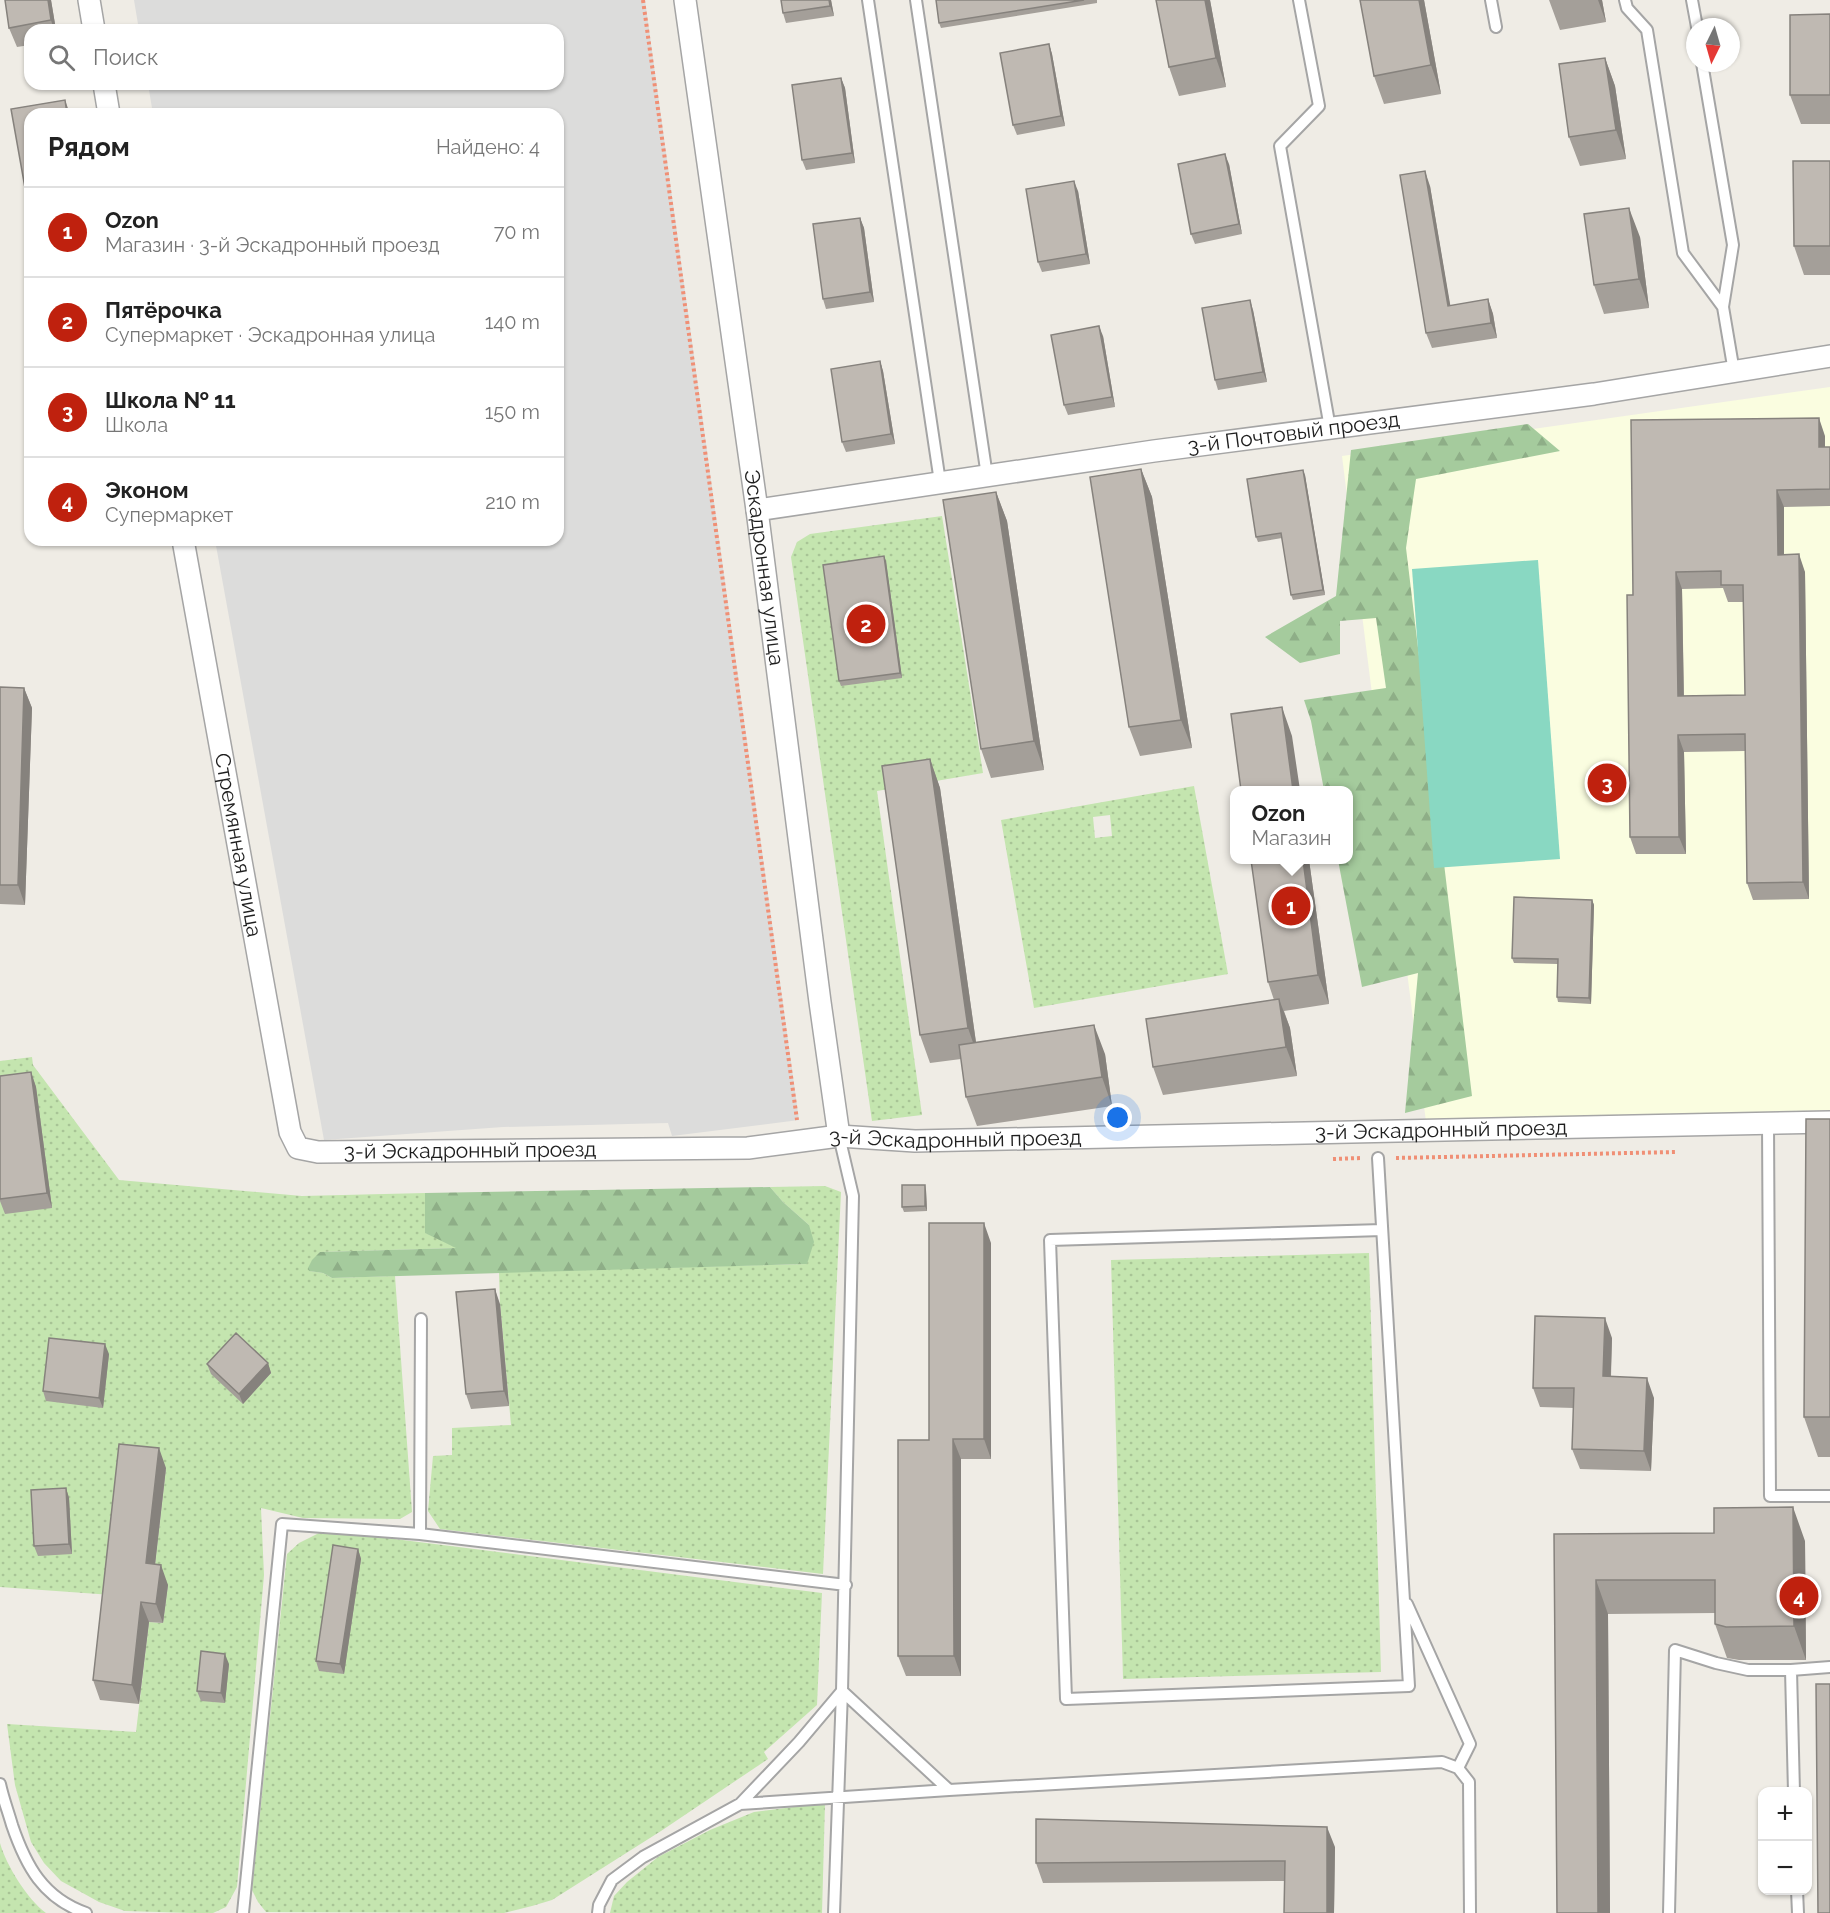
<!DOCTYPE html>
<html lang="ru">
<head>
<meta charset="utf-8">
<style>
	:root { --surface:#fff; --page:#f2f2f2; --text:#222; --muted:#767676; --line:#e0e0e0; --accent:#bf210e }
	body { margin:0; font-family:Raleway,sans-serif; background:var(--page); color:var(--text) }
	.controls { position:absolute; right:18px; bottom:18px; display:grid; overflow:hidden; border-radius:12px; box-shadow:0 2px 4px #0004 }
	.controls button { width:54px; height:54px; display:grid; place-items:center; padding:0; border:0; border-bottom:2px solid var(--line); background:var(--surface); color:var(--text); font:30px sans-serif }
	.compass { position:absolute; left:1686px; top:18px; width:54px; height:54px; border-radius:50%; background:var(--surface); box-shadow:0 2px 4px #0004; rotate:185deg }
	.you { position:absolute; left:1118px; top:1118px; width:21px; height:21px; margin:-15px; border:4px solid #fff; border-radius:50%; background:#1a73e8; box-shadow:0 0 0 9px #1a73e833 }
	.badge { display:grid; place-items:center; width:39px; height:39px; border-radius:50%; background:var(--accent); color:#fff; font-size:20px; font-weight:700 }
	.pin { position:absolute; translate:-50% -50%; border:3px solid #fff; box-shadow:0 2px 6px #0006 }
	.popup { position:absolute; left:1230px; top:786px; width:123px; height:78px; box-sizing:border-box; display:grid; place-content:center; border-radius:12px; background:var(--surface); filter:drop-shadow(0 2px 4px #0005); font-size:20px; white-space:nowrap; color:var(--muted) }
	.popup b { font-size:22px; color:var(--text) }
	.popup::after { content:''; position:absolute; left:50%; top:100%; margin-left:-12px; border:12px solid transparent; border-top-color:var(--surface) }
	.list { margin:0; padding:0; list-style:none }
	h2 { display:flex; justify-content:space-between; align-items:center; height:78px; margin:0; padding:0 24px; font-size:26px }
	h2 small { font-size:20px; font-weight:400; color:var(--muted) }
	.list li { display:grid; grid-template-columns:39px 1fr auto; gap:18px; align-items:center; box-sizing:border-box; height:90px; padding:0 24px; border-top:2px solid var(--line) }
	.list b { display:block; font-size:22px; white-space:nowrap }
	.list p { margin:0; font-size:20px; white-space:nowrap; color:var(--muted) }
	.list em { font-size:20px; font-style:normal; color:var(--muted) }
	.icon { flex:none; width:33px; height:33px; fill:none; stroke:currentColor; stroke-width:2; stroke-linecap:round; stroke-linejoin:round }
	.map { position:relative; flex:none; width:1830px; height:1913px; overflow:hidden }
	.search { position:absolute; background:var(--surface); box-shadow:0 2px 4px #0004; left:24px; top:24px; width:540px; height:66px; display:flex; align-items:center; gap:15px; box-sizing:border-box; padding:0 21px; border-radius:18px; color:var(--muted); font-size:22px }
	.panel { position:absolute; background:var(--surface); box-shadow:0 2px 4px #0004; left:24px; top:108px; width:540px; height:438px; border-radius:18px }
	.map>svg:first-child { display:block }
	.residential { fill:#dcdcdb }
	.education { fill:#fafde0 }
	.grass { fill:url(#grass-dots); fill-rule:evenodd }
	.forest { fill:url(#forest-firs) }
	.pitch { fill:#89d8c2 }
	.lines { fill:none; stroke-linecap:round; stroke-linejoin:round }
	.service-casing { stroke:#a5a5a5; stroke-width:14 }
	.minor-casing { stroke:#a5a5a5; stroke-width:24 }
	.path { stroke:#f08f75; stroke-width:4; stroke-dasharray:3 3; stroke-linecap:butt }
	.service { stroke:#fff; stroke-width:10 }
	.minor { stroke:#fff; stroke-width:21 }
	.wall { fill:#a49f99; fill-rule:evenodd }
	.shaded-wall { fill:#86827d }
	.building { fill:#bfb9b2; stroke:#86827d; stroke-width:1.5; fill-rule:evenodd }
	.labels { text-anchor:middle; stroke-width:4.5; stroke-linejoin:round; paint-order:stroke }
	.street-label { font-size:21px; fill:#1e1e1e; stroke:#fff }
</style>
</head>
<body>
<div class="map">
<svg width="1830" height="1913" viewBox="0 0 1830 1913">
	<defs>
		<pattern id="grass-dots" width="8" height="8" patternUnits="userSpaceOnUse" patternTransform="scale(1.5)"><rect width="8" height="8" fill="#c4e5af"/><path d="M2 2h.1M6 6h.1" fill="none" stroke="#a8c496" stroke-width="1.8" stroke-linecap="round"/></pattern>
		<pattern id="forest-firs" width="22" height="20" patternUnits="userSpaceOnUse" patternTransform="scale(1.5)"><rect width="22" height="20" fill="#a5cb9d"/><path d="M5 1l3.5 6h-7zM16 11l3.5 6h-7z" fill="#8eae87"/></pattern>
	</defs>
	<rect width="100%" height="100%" fill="#efece5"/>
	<path class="residential" d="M134,0H645L799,1120L672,1136L668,1123L503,1127L324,1140L215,540H558V114H153L148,84H558V30H139Z"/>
	<path class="education" d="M1830,387V1110L1426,1122L1342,456Z"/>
	<path class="grass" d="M942,516L983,773L877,791L922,1115L872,1121L791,557L797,542L810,534Z
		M1194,786L1228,974L1034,1008L1001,820ZM1110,815L1112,836L1095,838L1093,817Z
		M32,1057L33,1065L119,1180L302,1196L425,1193L426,1233L458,1248L320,1252L310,1271L323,1273L332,1278L395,1276L412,1512L400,1519L303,1518L261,1508L264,1575L237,1887L226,1907L213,1913H192L125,1911L99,1902L61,1881L44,1863L31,1842L15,1785L7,1724L136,1732L149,1622L163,1623L168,1585L153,1583L166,1468L112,1595L0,1587V1061Z
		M825,1186L841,1192L823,1574L440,1529L428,1511L433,1456L452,1455V1428L511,1425L500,1304L499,1272L807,1264L809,1225L783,1202L770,1187Z
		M1369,1253L1381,1672L1123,1679L1111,1260Z
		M319,1533H347L822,1593L817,1705L764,1752L768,1759L661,1831L552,1900L532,1906L504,1913L266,1912L258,1902L252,1890L287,1554L299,1543Z
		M825,1803L822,1913H610L614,1896L627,1882L658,1857L710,1830L754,1812Z
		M0,1843C6,1865 28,1900 46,1913H0Z"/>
	<path class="forest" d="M1528,424L1560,451L1416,479L1406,548L1472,1096L1405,1113L1418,973L1362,987L1338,860H1348V790H1324L1311,721L1304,700L1386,688L1376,618L1340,621V654L1300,663L1265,637L1336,596L1351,450Z
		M770,1187L783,1202L809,1225L814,1242L807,1264L332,1278L323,1273L309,1271L308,1268L312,1260L320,1252L456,1248L425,1233V1193Z"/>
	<path class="pitch" d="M1538,560L1560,859L1434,868L1412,569Z"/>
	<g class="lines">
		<defs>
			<path id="service" d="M868,0L940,482
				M916,0L987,476
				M1299,0L1319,106L1280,146L1330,428
				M1491,0L1496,27
				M1625,0L1627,8L1647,30L1683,253L1723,307
				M1692,0L1697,27
				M1702,63L1733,245L1723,307L1734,372
				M1768,1123L1770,1496H1830
				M1378,1158C1389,1334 1399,1510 1409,1686L1066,1699L1050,1240L1382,1230
				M421,1319L420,1534L846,1585
				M1407,1604L1470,1744L1458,1768
				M842,1691L949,1790L1442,1762L1458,1768L1469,1782L1470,1913
				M0,1784C3,1798 8,1811 12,1825C26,1866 43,1898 86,1913
				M1794,1792L1791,1670L1830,1667
				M740,1804L949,1790
				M1797,1890L1798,1913
				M243,1913L282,1524L420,1534
				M598,1913L599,1905L612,1880L643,1857L740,1804L799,1742L842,1691L853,1196L839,1136
				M834,1913L842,1691
				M1669,1913L1675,1650L1716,1663L1748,1670H1791"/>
			<g id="minor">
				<path d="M89,0L94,30"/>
				<path id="s1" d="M685,0L757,510L820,1002L839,1136"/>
				<path d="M104,84L109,114"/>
				<path id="s2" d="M757,510L1154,451L1594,394L1830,356"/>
				<path id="s3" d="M183,540L290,1132L298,1148L318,1152L748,1148L839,1136L915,1141L1830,1122"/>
			</g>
		</defs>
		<use href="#service" class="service-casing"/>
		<use href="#minor" class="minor-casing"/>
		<path class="path" d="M643,0L797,1120
			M1396,1158L1676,1152
			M1333,1159L1361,1158"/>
		<use href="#service" class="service"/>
		<use href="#minor" class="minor"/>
	</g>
	<path class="wall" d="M51,0L56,30H30V45L17,47L9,28Z
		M781,0H831L834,16L786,23L783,13Z
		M936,0H1097V3L941,28L939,23Z
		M1210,0L1226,87L1179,96L1169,67Z
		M1424,0L1441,94L1384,104L1374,76Z
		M1549,0H1602L1606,22L1560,30Z
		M1830,14V124H1801L1790,95Z
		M1049,44L1052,54L1065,126L1017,135L1013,125Z
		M1605,58L1615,86L1626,159L1580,166L1569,137Z
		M841,78L845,88L855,163L806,170L802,160Z
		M1830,161V275H1804L1794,246Z
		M1229,164L1242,234L1195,244L1191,234Z
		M1430,186L1450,306L1488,299L1493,314L1497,338L1432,348L1426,333Z
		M1078,191L1090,264L1042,272L1038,262Z
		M860,218L864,228L874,302L826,309L823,299Z
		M1640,237L1649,308L1604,314L1594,285Z
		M1253,310L1267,382L1218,390L1215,380Z
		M1103,336L1115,407L1068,415L1064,405Z
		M880,361L883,371L895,444L846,452L842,442Z
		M1825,436V447H1830V506L1784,507V555L1805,572L1809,899L1753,900L1747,883L1745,751L1684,752L1686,854H1636L1630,837L1633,595ZM1723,588L1728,602H1744L1745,695L1684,696L1682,589Z
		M1141,469L1152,497L1192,748L1140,756L1129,727Z
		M1305,475L1325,595L1293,600L1291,595L1282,538L1258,542L1256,537Z
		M996,492L1007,521L1044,770L991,778L981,749Z
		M886,561L902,678L841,686L839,681Z
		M0,687L24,688L32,708L25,905L0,904Z
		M930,759L940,788L976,1042L1105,1054L1112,1106L977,1126L966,1097L961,1059L930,1063L920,1035Z
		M1251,860H1309L1329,1004L1284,1011L1290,1028L1297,1076L1163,1095L1153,1067L1274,1000L1268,982Z
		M1592,900L1594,905L1591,1004L1558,1002L1557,997L1558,964L1514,963L1512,958Z
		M31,1072L36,1087L52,1208L5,1214L0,1201V1076Z
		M1830,1119V1457H1818L1804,1417Z
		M926,1190L927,1211L904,1212L902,1207Z
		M991,1243V1459H961V1676H906L898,1656L929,1440Z
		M500,1304L509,1406L471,1409L466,1394Z
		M1612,1338L1611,1377L1654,1398L1651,1471L1580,1469L1572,1449L1574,1408L1540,1407L1533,1388Z
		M109,1354L103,1408L46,1401L43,1391Z
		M268,1363L271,1373L243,1404L211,1374L207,1364Z
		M166,1468L155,1564L168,1585L163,1623L149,1622L139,1704L100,1700L93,1680Z
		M66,1488L69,1498L72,1554L38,1556L34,1546Z
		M1554,1534L1805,1541L1806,1660H1739L1727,1658L1715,1624V1613L1608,1614L1610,1913H1557Z
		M358,1549L361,1559L344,1674L319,1671L316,1661Z
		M229,1664L225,1703L201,1701L197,1691Z
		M1335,1847L1334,1913H1284V1881L1043,1883L1036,1863Z"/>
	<path class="shaded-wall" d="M48,0H51L56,30H54L51,20Z
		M829,0H831L834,16L830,6Z
		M1205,0H1210L1226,87L1216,58Z
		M1419,0H1424L1441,94L1431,65Z
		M1598,0H1602L1606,22Z
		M1049,44L1052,54L1065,126L1061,116Z
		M1605,58L1615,86L1626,159L1616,130Z
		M841,78L845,88L855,163L852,153Z
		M65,100L70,114H67Z
		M1225,154L1229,164L1242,234L1239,224Z
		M1425,171L1430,186L1453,321L1448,306Z
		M1074,181L1078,191L1090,264L1086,254Z
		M1629,208L1640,237L1649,308L1639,279Z
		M860,218L864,228L874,302L870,292Z
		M1488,299L1493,314L1497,338L1491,323Z
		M1250,300L1253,310L1267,382L1263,372Z
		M1099,326L1103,336L1115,407L1112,397Z
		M880,361L883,371L895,444L891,434Z
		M1819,418L1825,436V464L1819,447Z
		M1141,469L1152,497L1192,748L1181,720Z
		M1303,470L1305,475L1325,595L1323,590Z
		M1777,490L1784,507V572L1778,555Z
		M996,492L1007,521L1044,770L1034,741Z
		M1799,554L1805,572L1809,899L1803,882Z
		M884,556L886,561L902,678L900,673Z
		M1676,572L1682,589L1684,713L1678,696Z
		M24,688L32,708L25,905L18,885Z
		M1282,707L1292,736L1300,790H1293Z
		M1678,735L1684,752L1686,854L1679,837Z
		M930,759L940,788L978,1057L968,1028Z
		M1303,860H1309L1329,1004L1318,975Z
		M1592,900L1594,905L1591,1004L1589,998Z
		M1279,999L1290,1028L1297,1076L1286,1047Z
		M1094,1025L1105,1054L1112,1106L1102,1077Z
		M31,1072L36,1087L52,1208L47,1193Z
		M925,1185L926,1190L927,1211L925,1206Z
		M984,1223L991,1243V1459L984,1439Z
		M495,1289L500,1304L509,1406L504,1391Z
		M1605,1318L1612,1338L1610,1396L1603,1376Z
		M105,1344L109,1354L103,1408L99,1398Z
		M268,1363L271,1373L243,1404L239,1394Z
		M1647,1378L1654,1398L1651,1471L1644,1451Z
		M953,1439L961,1459V1676L954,1656Z
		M159,1448L166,1468L153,1583L146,1563Z
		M66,1488L69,1498L72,1554L69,1544Z
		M1793,1507L1805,1541L1806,1660L1794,1626Z
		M358,1549L361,1559L344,1674L340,1664Z
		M161,1565L168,1585L163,1623L156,1604Z
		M1596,1580L1608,1614L1610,1913H1598Z
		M141,1602L149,1622L139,1704L132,1685Z
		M225,1654L229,1664L225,1703L221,1693Z
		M1327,1827L1335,1847L1334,1913H1327Z"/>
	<path class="building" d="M5,0H48L51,20L9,28Z
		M781,0H829L830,6L783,13Z
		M936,0H1084L939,23Z
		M1156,0H1205L1216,58L1169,67Z
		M1360,0H1419L1431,65L1374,76Z
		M1830,14V95H1790V15Z
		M1049,44L1061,116L1013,125L1000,53Z
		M1605,58L1616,130L1569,137L1559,64Z
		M841,78L852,153L802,160L792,85Z
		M65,100L67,114H30V216L11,109Z
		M1225,154L1239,224L1191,234L1178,164Z
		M1793,161H1830V246H1794Z
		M1425,171L1448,306L1488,299L1491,323L1426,333L1400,175Z
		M1074,181L1086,254L1038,262L1026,189Z
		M1629,208L1639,279L1594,285L1584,214Z
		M860,218L870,292L823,299L813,224Z
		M1250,300L1263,372L1215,380L1202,308Z
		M1099,326L1112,397L1064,405L1051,335Z
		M880,361L891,434L842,442L831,369Z
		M1819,418V447H1830V489L1777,490L1778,555L1799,554L1803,882L1747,883L1745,734L1678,735L1679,837H1630L1627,595H1633L1631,420ZM1721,571V585H1743L1745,695L1678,696L1676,572Z
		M1141,469L1181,720L1129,727L1090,477Z
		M1303,470L1323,590L1291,595L1281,533L1256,537L1247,479Z
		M996,492L1034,741L981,749L943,500Z
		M884,556L900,673L839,681L823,565Z
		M0,687L24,688L18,885H0Z
		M1282,707L1293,790H1241L1231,714Z
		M930,759L968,1028L920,1035L882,766Z
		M1251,860H1303L1318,975L1268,982Z
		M1514,897L1592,900L1589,998L1557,997L1558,959L1512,958Z
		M1279,999L1286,1047L1153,1067L1146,1019Z
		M1094,1025L1102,1077L966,1097L959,1045Z
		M31,1072L47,1193L0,1199V1076Z
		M1806,1119H1830V1417H1804Z
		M902,1185H925V1206L902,1207Z
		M929,1223H984V1439H953L954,1656H898V1440H929Z
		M495,1289L504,1391L466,1394L456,1292Z
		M1535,1316L1605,1318L1603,1376L1647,1378L1644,1451L1572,1449L1574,1388H1533Z
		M236,1333L268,1363L239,1394L207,1364Z
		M49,1338L105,1344L99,1398L43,1391Z
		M119,1444L159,1448L146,1563L161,1565L156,1604L141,1602L132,1685L93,1680Z
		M66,1488L69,1544L34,1546L31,1490Z
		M1793,1507L1794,1626L1726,1627L1715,1624V1580H1596L1598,1913H1557L1554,1534L1714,1533V1508Z
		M333,1545L358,1549L340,1664L316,1661Z
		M201,1651L225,1654L221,1693L197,1691Z
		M1816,1684H1830V1913H1818Z
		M1036,1819L1327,1827V1913H1284L1285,1861L1036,1863Z"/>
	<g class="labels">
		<g class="street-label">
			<text dy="7" stroke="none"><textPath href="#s2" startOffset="542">3-й Почтовый проезд</textPath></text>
			<text dy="7" stroke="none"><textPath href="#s1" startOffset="573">Эскадронная улица</textPath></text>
			<text dy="7" stroke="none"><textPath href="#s3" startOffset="310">Стремянная улица</textPath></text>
			<text dy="7" stroke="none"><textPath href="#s3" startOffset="1764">3-й Эскадронный проезд</textPath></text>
			<text dy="7" stroke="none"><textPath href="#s3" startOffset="1278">3-й Эскадронный проезд</textPath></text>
			<text dy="7" stroke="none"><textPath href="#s3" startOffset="792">3-й Эскадронный проезд</textPath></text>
		</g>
	</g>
</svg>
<div class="controls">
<button>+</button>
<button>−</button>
</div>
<svg class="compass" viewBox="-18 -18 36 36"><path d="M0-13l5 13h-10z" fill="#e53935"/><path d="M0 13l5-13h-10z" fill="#767676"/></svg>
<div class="you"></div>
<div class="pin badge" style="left:1291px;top:906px">1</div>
<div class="popup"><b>Ozon</b>Магазин</div>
<div class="pin badge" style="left:866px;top:624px">2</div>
<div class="pin badge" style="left:1607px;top:783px">3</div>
<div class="pin badge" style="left:1799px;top:1596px">4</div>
<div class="search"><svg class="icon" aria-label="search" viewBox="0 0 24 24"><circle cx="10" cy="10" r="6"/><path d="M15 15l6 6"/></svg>Поиск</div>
<section class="panel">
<h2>Рядом<small>Найдено: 4</small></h2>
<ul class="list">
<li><span class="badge">1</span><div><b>Ozon</b><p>Магазин · 3-й Эскадронный проезд</p></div><em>70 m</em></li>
<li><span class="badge">2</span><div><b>Пятёрочка</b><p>Супермаркет · Эскадронная улица</p></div><em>140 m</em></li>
<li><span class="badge">3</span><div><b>Школа № 11</b><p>Школа</p></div><em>150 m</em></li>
<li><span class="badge">4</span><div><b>Эконом</b><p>Супермаркет</p></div><em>210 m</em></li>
</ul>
</section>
</div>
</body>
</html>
